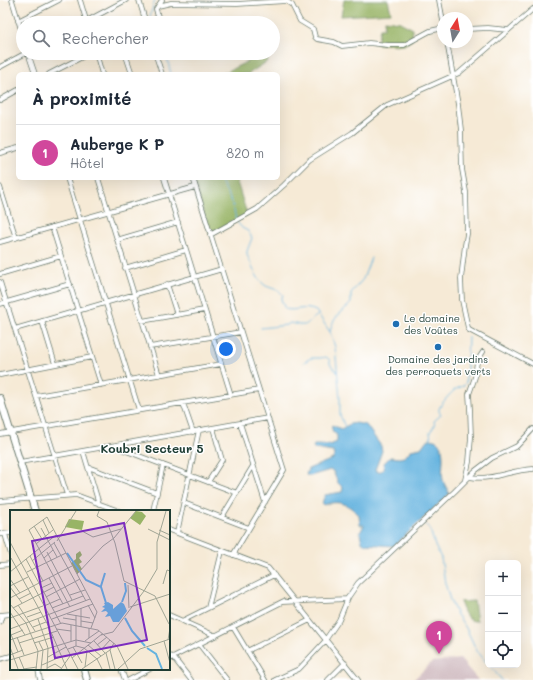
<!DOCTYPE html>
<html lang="fr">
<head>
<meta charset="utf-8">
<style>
	:root { --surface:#fff; --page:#f6f6f7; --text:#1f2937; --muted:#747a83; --line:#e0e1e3; --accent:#0f766e }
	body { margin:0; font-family:Mali,sans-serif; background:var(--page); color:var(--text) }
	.controls { position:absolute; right:12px; bottom:12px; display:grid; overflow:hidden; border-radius:6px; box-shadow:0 4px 16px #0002 }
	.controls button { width:36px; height:36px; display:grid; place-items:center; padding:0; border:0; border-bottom:1px solid var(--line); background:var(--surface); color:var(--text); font:20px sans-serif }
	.compass { position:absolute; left:437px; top:12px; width:36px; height:36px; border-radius:50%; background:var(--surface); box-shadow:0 4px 16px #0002; rotate:11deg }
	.you { position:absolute; left:226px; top:349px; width:14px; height:14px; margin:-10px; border:3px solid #fff; border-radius:50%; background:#1a73e8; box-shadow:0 0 0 6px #1a73e833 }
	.badge { display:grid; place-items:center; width:26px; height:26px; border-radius:50%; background:var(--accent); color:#fff; font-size:13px; font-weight:700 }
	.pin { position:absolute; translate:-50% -33px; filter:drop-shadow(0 1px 2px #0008) }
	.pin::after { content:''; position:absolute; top:21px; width:14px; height:12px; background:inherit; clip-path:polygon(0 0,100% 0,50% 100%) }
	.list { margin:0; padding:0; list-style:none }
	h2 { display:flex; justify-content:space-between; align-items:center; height:52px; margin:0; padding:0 16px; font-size:17px }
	h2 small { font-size:13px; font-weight:400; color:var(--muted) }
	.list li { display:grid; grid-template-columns:26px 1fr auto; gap:12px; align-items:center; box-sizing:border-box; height:56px; padding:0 16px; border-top:1px solid var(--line) }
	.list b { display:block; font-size:15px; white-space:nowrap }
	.list p { margin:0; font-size:13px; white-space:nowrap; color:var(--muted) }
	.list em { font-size:13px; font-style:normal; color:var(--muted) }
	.icon { flex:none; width:22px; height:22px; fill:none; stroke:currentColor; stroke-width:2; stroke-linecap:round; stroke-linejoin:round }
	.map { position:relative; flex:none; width:533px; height:680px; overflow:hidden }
	.search { position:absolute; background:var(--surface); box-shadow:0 4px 16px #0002; left:16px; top:16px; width:264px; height:44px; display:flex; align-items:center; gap:10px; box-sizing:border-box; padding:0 14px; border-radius:22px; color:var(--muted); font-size:15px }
	.panel { position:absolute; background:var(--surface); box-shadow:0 4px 16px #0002; left:16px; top:72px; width:264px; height:108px; border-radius:6px }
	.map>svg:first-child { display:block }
	.industrial { fill:#d2bec3 }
	.forest { fill:#98b466; stroke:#5c784d }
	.water { fill:#65b3df; stroke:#42788a }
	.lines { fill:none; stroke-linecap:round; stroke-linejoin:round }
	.stream { stroke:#65b3df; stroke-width:1 }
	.minor-casing { stroke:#6a7a6d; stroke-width:5.5 }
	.highway-casing { stroke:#6a7a6d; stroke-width:8 }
	.minor { stroke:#fff; stroke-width:4 }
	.highway { stroke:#fff; stroke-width:6 }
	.poi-dot { fill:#1f6fb2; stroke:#fff; stroke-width:1.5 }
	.labels { text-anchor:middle; stroke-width:3; stroke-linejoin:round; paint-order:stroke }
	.poi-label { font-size:10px; fill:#1f3d34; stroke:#fff; text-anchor:start }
	.quarter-label { font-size:12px; font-weight:bold; fill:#1f3d34; stroke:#fff }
	.inset-river { fill:none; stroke:#65b3df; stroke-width:2 }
	.inset-road { fill:none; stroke:#a0a595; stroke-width:1 }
	.view { fill:#7b2cbf; fill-opacity:0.15; stroke:#7b2cbf; stroke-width:2 }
	.inset-edge { fill:none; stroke:#1f3d34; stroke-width:2 }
</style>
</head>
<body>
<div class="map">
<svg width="533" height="680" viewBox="0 0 533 680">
	<rect width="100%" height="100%" fill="#fff"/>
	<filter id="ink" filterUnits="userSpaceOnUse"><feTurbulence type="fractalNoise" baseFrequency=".025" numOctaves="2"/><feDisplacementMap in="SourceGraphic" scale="8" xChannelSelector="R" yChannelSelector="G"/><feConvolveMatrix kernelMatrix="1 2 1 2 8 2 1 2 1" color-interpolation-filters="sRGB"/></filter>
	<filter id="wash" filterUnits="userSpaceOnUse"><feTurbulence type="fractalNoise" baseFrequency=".012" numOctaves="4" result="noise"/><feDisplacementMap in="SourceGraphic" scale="16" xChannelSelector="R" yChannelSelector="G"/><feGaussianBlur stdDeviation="0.9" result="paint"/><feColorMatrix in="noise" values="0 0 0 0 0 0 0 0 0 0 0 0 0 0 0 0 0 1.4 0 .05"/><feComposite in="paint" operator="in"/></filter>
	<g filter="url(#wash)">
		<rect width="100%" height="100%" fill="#f6ead6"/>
		<path class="industrial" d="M460,659L478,680H413L432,662Z"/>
		<path class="forest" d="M344,0H388L391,13L341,16Z
			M385,20L400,22L413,29L412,40L404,45L377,44L380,28H384Z
			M265,53L268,61L248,74H220L228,71Z
			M193,178H239L236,179L247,214L210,235Z
			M474,601L477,621C466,622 464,611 460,602Z"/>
		<path class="water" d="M356,423L366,425L381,446L382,451L375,470L378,472L383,470L384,463L390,457L399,458L404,457L411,450L421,448L426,441L430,439C450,441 440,467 443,480C444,485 448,489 449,494L394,546L365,544L362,542L360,533L364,525H360L359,515C349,505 340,499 324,505L322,503L325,495L342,492L343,488L338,483L333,471L330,470L310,476L306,475L308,469L333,459L334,456L333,452L315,449L313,447L314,445H329L337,442V435L333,432L331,426L332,425L341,429L350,424Z"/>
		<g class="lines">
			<path class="stream" d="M149,20L155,0
				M166,53L171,74
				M219,178L232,202L236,219
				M237,222L242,228L248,231L252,238L247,251V255C252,264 256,280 266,286C273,289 278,289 283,295L281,299L285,309C296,312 303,305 316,311L330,332L335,347L340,398V415L345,427
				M261,328L287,325L290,323C310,327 302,326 318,315
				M330,332C332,317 342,313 351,303V293L363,279L371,258
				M469,358C474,359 477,358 478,352
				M304,362L311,358H320L326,357L330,360V364L337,372
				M431,439L430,432L435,425L434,421L441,415C439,412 439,411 439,409C440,405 452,391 456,389C460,387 463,387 466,383C465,377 468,372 467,366L468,337
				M423,522L430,529L435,546L441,558L445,583L450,600L456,613L466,628L477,651L488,664
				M489,665L502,680"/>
		</g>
	</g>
	<g filter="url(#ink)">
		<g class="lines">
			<defs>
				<path id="minor" d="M12,0L23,36
					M80,0L87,23
					M139,0L146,23
					M439,0L443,21
					M158,6L171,3L237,4L286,1L292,5L300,21L313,29L315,37L317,39L334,42L342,46L369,43L388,45H404L430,31L443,28
					M18,21L59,0
					M83,23L126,0
					M149,23L158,17L156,9L162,0
					M467,29L488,28L508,30
					M447,42L458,104L461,130L462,169L466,192L467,234L465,245L461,279L462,300L468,328L469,330L533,364
					M28,53L35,74
					M96,53L102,74
					M125,53L132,74
					M155,53L162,74
					M0,67L26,53
					M49,74L90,53
					M0,100L18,90
					M0,153L18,148
					M67,178L139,410
					M98,178L159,375
					M164,178L231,395
					M193,178L284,470L233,555
					M0,187L16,238
					M52,227L101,385
					M210,235L257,209L284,185L309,160L352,133L387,105L459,73L533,9
					M117,240L178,222
					M0,242L195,187
					M125,268L186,250
					M0,274L61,256
					M0,282L67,495
					M167,284L177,315
					M0,304L70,284
					M42,321L55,364
					M142,321L204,310
					M15,329L222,269
					M150,347L241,332
					M0,375L92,357
					M36,396L221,364
					M183,403L193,432
					M240,423L265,502
					M0,434L259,390
					M113,446L237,493
					M83,451L99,504
					M20,462L268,418
					M88,467L157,493
					M470,477C492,481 510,470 533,469
					M465,480L469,462L471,437L470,409L469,394L475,377L477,361L483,352
					M208,482L222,460L213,428
					M0,501L76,495L119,511
					M184,503L249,528
					M153,511L163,465
					M222,517L253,466
					M169,530L268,568L358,680
					M177,533L199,430
					M0,534L11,533
					M5,534L11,555
					M0,565L11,564
					M282,602L347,599L358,583L455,491L475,471L492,458L517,446L533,429
					M208,608L274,575
					M0,615L11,614
					M169,615L216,636
					M182,621L208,608L222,551
					M0,622L2,615
					M233,627L265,680
					M326,639L339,620L348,598
					M199,644L227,680
					M247,651L310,620
					M169,656L173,657L191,680
					M0,659L11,656
					M169,659L284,601
					M38,669L40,680
					M121,669L125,680
					M129,680L150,669
					M275,680L299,669L326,640
					M328,680L345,663"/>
				<path id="highway" d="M0,398L35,511
					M84,669L87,680"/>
			</defs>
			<use href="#minor" class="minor-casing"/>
			<use href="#highway" class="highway-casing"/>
			<use href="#minor" class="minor"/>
			<use href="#highway" class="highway"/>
		</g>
	</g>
	<g class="poi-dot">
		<circle cx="396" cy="324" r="4"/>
		<circle cx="438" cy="347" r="4"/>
	</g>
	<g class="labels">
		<g class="poi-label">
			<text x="404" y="322">Le domaine<tspan x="404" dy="12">des Voûtes</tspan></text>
			<text x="438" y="363" text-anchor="middle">Domaine des jardins<tspan x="438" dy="12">des perroquets verts</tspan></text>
		</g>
		<g class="quarter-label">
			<text x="152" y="453">Koubri Secteur 5</text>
		</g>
	</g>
	<g transform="translate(10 510)">
		<rect width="160" height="160" fill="#f6ead6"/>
		<path d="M126,1L132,2L136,6L130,15L120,8ZM59,9L74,11L72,20L55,17ZM70,41L72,45L69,48L72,52L69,54L72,59L67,64L61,53L66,49V44Z" fill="#98b466"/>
		<path d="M98,92L103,95V99L111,92L114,94L117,101L109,112H103L100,106L95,107L98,103L96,101L91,102L95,98L92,97L95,95L94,93Z" fill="#65b3df"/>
		<path class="inset-river" d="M57,43L76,70L91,77L96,93M91,76L95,63M112,92L116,81L115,73M115,108L122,121L135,136M137,138L146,144L152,159"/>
		<path class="inset-road" d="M89,1L87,6L97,12L105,33L114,71L145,86L159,114M33,10L39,23M24,16L32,29M31,18L47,47M138,19L160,30M149,20L160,25M50,26L72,21L83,27L111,19M47,31L66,1M0,32L68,159M44,33L76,91M26,34L43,20M37,42L62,90M20,46L33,71M1,48L39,117M34,48L43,40M16,49L51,114M22,51L45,32M0,62L46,25M17,62L56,43M67,64L93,36L104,28L126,1M39,68L53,94M0,69L10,83M153,74L157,60L160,61M118,75L119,98M0,76L18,67M0,77L12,93M31,78L42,73M60,85L75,80M36,87L70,69M0,88L62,56M9,89L21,83M0,94L16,113L28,141L26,159M8,95L25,121M78,95L85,108M34,96L50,89M60,97L19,20L37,7L87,102L81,118M120,97L160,84M3,98L44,77M42,98L73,86M0,102L15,125M57,104L80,108M17,107L31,102M0,108L33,96M53,108L66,110M28,109L38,138M42,109L83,94M71,111L83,113M23,117L36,112M71,117V98M0,119L80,89M46,119L61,121M0,122L8,142M41,122L57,159M1,125L13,120M91,125L103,122L134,81L147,59V32L156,1M7,127L14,145M79,128L89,121M0,130L52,113L88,120L107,136L118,159M158,130L160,118M61,131V115M75,131L79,128V118M84,131L95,143M154,131L160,153M29,132L33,140L31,159M9,133L47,121M24,133L44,127M78,135L91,146M87,135L97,127M66,136V105M0,137L8,159M63,137L72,153M58,139L66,136L74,138L87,149L92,159M91,140L100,130M100,140L105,159M96,143L100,159M0,145L13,140M9,147L14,159M38,147L56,137M62,148L92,124M0,150L66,130L81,133M32,155L52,146M75,157L77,141M37,158L45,154L51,158M13,159L27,157M37,159L38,138M51,159L60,146M72,159L100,140L104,133M108,159L130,139L160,129"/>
		<path class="view" d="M114,13L137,130L45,148L22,31Z"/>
		<rect width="160" height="160" class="inset-edge"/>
	</g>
</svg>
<div class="controls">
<button>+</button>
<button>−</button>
<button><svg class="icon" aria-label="locate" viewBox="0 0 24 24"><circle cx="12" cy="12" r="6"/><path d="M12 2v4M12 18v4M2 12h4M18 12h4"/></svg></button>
</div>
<svg class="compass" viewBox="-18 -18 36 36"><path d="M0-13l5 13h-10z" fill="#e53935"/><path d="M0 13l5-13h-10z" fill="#747a83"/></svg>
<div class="you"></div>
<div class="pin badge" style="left:439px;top:654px;background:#d1479c">1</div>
<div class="search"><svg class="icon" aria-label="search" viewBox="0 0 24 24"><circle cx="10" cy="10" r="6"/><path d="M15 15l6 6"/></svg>Rechercher</div>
<section class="panel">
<h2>À proximité<small></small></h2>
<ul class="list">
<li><span class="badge" style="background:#d1479c">1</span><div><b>Auberge K P</b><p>Hôtel</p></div><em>820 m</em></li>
</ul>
</section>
</div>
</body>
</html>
